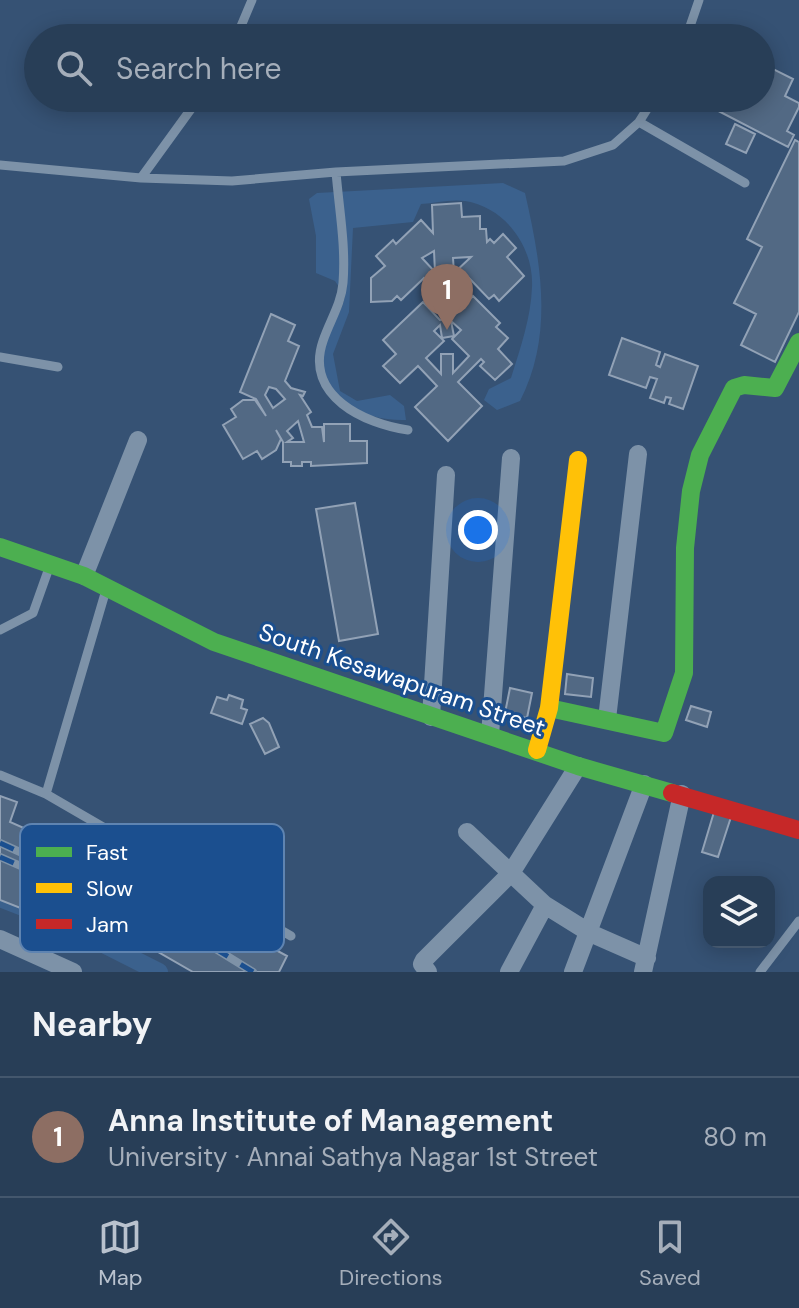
<!DOCTYPE html>
<html lang="en">
<head>
<meta charset="utf-8">
<style>
	:root { --surface:#283e57; --page:#30455d; --text:#f1f3f6; --muted:#a5aeba; --line:#44576d; --accent:#b9c2ce }
	body { margin:0; font-family:"DM Sans",sans-serif; background:var(--page); color:var(--text) }
	.controls { position:absolute; right:24px; bottom:24px; display:grid; overflow:hidden; border-radius:16px; box-shadow:0 4px 20px #0003 }
	.controls button { width:72px; height:72px; display:grid; place-items:center; padding:0; border:0; border-bottom:2px solid var(--line); background:var(--surface); color:var(--text); font:40px sans-serif }
	.you { position:absolute; left:478px; top:530px; width:28px; height:28px; margin:-20px; border:6px solid #fff; border-radius:50%; background:#1a73e8; box-shadow:0 0 0 12px #1a73e833 }
	.badge { display:grid; place-items:center; width:52px; height:52px; border-radius:50%; background:var(--accent); color:#fff; font-size:26px; font-weight:700 }
	.pin { position:absolute; translate:-50% -66px; filter:drop-shadow(0 2px 4px #0008) }
	.pin::after { content:''; position:absolute; top:42px; width:28px; height:24px; background:inherit; clip-path:polygon(0 0,100% 0,50% 100%) }
	.list { margin:0; padding:0; list-style:none }
	h2 { display:flex; justify-content:space-between; align-items:center; height:104px; margin:0; padding:0 32px; font-size:34px }
	h2 small { font-size:26px; font-weight:400; color:var(--muted) }
	.list li { display:grid; grid-template-columns:52px 1fr auto; gap:24px; align-items:center; box-sizing:border-box; height:120px; padding:0 32px; border-top:2px solid var(--line) }
	.list b { display:block; font-size:30px; white-space:nowrap }
	.list p { margin:0; font-size:26px; white-space:nowrap; color:var(--muted) }
	.list em { font-size:26px; font-style:normal; color:var(--muted) }
	.icon { flex:none; width:44px; height:44px; fill:none; stroke:currentColor; stroke-width:2; stroke-linecap:round; stroke-linejoin:round }
	.map { position:relative; flex:none; width:799px; height:972px; overflow:hidden }
	.search { position:absolute; background:var(--surface); box-shadow:0 4px 20px #0003; left:24px; right:24px; top:24px; height:88px; display:flex; align-items:center; gap:20px; box-sizing:border-box; padding:0 28px; border-radius:44px; color:var(--muted); font-size:30px }
	.sheet { height:224px; background:var(--surface) }
	nav { display:flex; justify-content:space-around; align-items:center; box-sizing:border-box; height:112px; border-top:2px solid var(--line); background:var(--surface); font-size:22px; color:var(--muted) }
	nav a { display:grid; justify-items:center; gap:4px }
	nav .on { color:var(--accent) }
	.map>svg:first-child { display:block }
	.water { fill:#3b618d }
	.lines { fill:none; stroke-linecap:round; stroke-linejoin:round }
	.canal { stroke:#3b618d; stroke-width:18 }
	.building { fill:#526984; stroke:#92a2b6; stroke-width:2; fill-rule:evenodd }
	.lane { stroke:#7d92a8; stroke-width:9 }
	.street { stroke:#7d92a8; stroke-width:18 }
	.fast { stroke:#4caf50; stroke-width:18 }
	.slow { stroke:#ffc107; stroke-width:18 }
	.jam { stroke:#c62828; stroke-width:18 }
	.rail-casing { stroke:#7e92a7; stroke-width:8 }
	.rail { stroke:#1b4f8f; stroke-width:5; stroke-dasharray:15; stroke-linecap:butt }
	.labels { text-anchor:middle; stroke-width:6; stroke-linejoin:round; paint-order:stroke }
	.street-label { font-size:24px; fill:#fff; stroke:#1b4f8f }
	.key { fill:#1b4f8f; stroke:#5f84b1; stroke-width:2 }
	.key-label { font-size:22px; fill:#fff }
</style>
</head>
<body>
<div class="map">
<svg width="799" height="972" viewBox="0 0 799 972">
	<rect width="100%" height="100%" fill="#365274"/>
	<path class="water" d="M503,183L525,193C541,263 554,335 520,401L497,410L484,400L489,389L511,378C520,349 531,318 532,287C534,247 505,207 465,201C451,199 435,203 421,204L413,222L353,228L349,312L333,354L340,391L357,401L390,395L404,406L406,420C359,422 307,392 328,337C333,322 342,312 345,296L335,281L316,273V236L309,199L317,193Z"/>
	<g class="lines">
		<path class="canal" d="M0,898L54,919L159,972"/>
	</g>
	<path class="building" d="M761,63L793,79L785,96L799,103V107L787,131L794,135L788,147L703,103L706,98H761Z
		M735,124L755,134L746,153L726,144Z
		M795,140L799,142V312L775,362L741,345L756,314L734,303L762,247L747,239Z
		M461,203L462,217L480,216V229H486L487,242L490,239L494,243L503,234L516,248L507,257L524,276L499,301L494,295L489,299L468,277L444,300L424,278L401,300L397,296L392,301L371,302V278L385,266L376,256L393,240L396,244L421,220L433,233L432,205ZM434,251L435,272L422,258ZM471,257L454,273L453,258Z
		M473,296L500,323L496,327L508,338L498,349L512,364L495,380L480,366L484,362L481,359L458,382L482,406L448,441L415,407L437,386L418,366L400,383L383,366L396,354L383,340L423,302L440,320L451,319ZM451,321L461,330L452,339L469,356L453,373V354H441V374L426,358L444,341L434,331L440,325L442,338L454,336Z
		M271,314L295,325L288,341L299,346L285,381L291,388L305,392L303,396L300,395L311,412L307,415L312,427H322L324,442V424H350V441H367V463L311,466V462H302V466H291V462H283V442L276,430L281,439L276,450L262,459L257,451L243,459L223,425L236,417L231,409L243,400H255L266,416L256,399L240,392ZM269,387L276,389L285,399L273,408L265,395ZM298,421L304,442H287L293,438L287,431Z
		M622,338L660,352L656,365L660,367L665,354L698,366L683,409L669,404L671,398L666,397L664,403L650,398L657,379L650,377L646,388L609,375Z
		M355,503L378,634L339,641L316,509Z
		M567,674L593,678L591,697L565,694Z
		M510,688L532,693L527,718L505,713Z
		M229,695L243,700L241,708L247,710L242,724L211,713L217,697L227,700Z
		M691,706L711,712L707,727L686,720Z
		M263,718L269,723L279,747L265,754L250,724Z
		M0,796L17,802L10,822L171,893L287,956L279,972H193L144,944L34,896L28,911L0,900Z
		M714,812L731,817L718,857L702,852Z"/>
	<g class="lines">
		<path class="lane" d="M236,38L252,0
			M686,38L699,0
			M639,122L745,183
			M0,165L141,178L232,181L336,172L564,161L613,145L639,122L654,98
			M336,172C339,209 346,245 343,283C341,305 330,320 323,341C304,396 365,424 408,430
			M141,178L199,98
			M0,357L58,367
			M0,630L33,613L49,568
			M0,775L46,794L291,936
			M46,794L106,590
			M760,972L799,921"/>
		<path class="street" d="M84,576L138,440
			M431,717L446,475
			M607,719L638,454
			M490,735L511,458
			M467,832L545,905L590,933L647,958
			M0,939L73,972
			M428,972L422,964L424,960L511,873L578,766
			M509,972L545,905
			M573,972L644,784
			M643,972L682,794"/>
		<path class="fast" d="M0,547L84,576L214,642L578,766L672,793
			M549,708L664,733L684,673L685,548L691,491L700,455L734,388L744,385L775,388L799,342"/>
		<path class="slow" d="M537,750L549,708L578,460"/>
		<path class="jam" d="M672,793L799,830"/>
		<defs>
			<path id="rail" d="M0,843L164,917L253,972
				M0,857L114,907"/>
		</defs>
		<use href="#rail" class="rail-casing"/>
		<use href="#rail" class="rail"/>
	</g>
	<g class="labels">
		<g class="street-label">
			<text transform="translate(402 680) rotate(19)" y="8">South Kesawapuram Street</text>
		</g>
	</g>
	<rect x="20" y="824" width="264" height="128" rx="12" class="key"/>
	<rect x="36" y="847" width="36" height="10" fill="#4caf50"/>
	<rect x="36" y="883" width="36" height="10" fill="#ffc107"/>
	<rect x="36" y="919" width="36" height="10" fill="#c62828"/>
	<g class="key-label">
		<text x="86" y="860">Fast</text>
		<text x="86" y="896">Slow</text>
		<text x="86" y="932">Jam</text>
	</g>
</svg>
<div class="controls">
<button><svg class="icon" aria-label="layers" viewBox="0 0 24 24"><path d="M12 4l9 5-9 5-9-5zM3 14l9 5 9-5"/></svg></button>
</div>
<div class="you"></div>
<div class="pin badge" style="left:447px;top:330px;background:#8d6e63">1</div>
<div class="search"><svg class="icon" aria-label="search" viewBox="0 0 24 24"><circle cx="10" cy="10" r="6"/><path d="M15 15l6 6"/></svg>Search here</div>
</div>
<section class="sheet">
<h2>Nearby<small></small></h2>
<ul class="list">
<li><span class="badge" style="background:#8d6e63">1</span><div><b>Anna Institute of Management</b><p>University · Annai Sathya Nagar 1st Street</p></div><em>80 m</em></li>
</ul>
</section>
<nav>
<a class="on"><svg class="icon" aria-label="map" viewBox="0 0 24 24"><path d="M3 6l6-2 6 2 6-2v14l-6 2-6-2-6 2zM9 4v14M15 6v14"/></svg>Map</a>
<a><svg class="icon" aria-label="directions" viewBox="0 0 24 24"><path d="M12 3l9 9-9 9-9-9zM9 14v-3h6M13 9l2 2-2 2"/></svg>Directions</a>
<a><svg class="icon" aria-label="saved" viewBox="0 0 24 24"><path d="M7 4h10v16l-5-4-5 4z"/></svg>Saved</a>
</nav>
</body>
</html>
